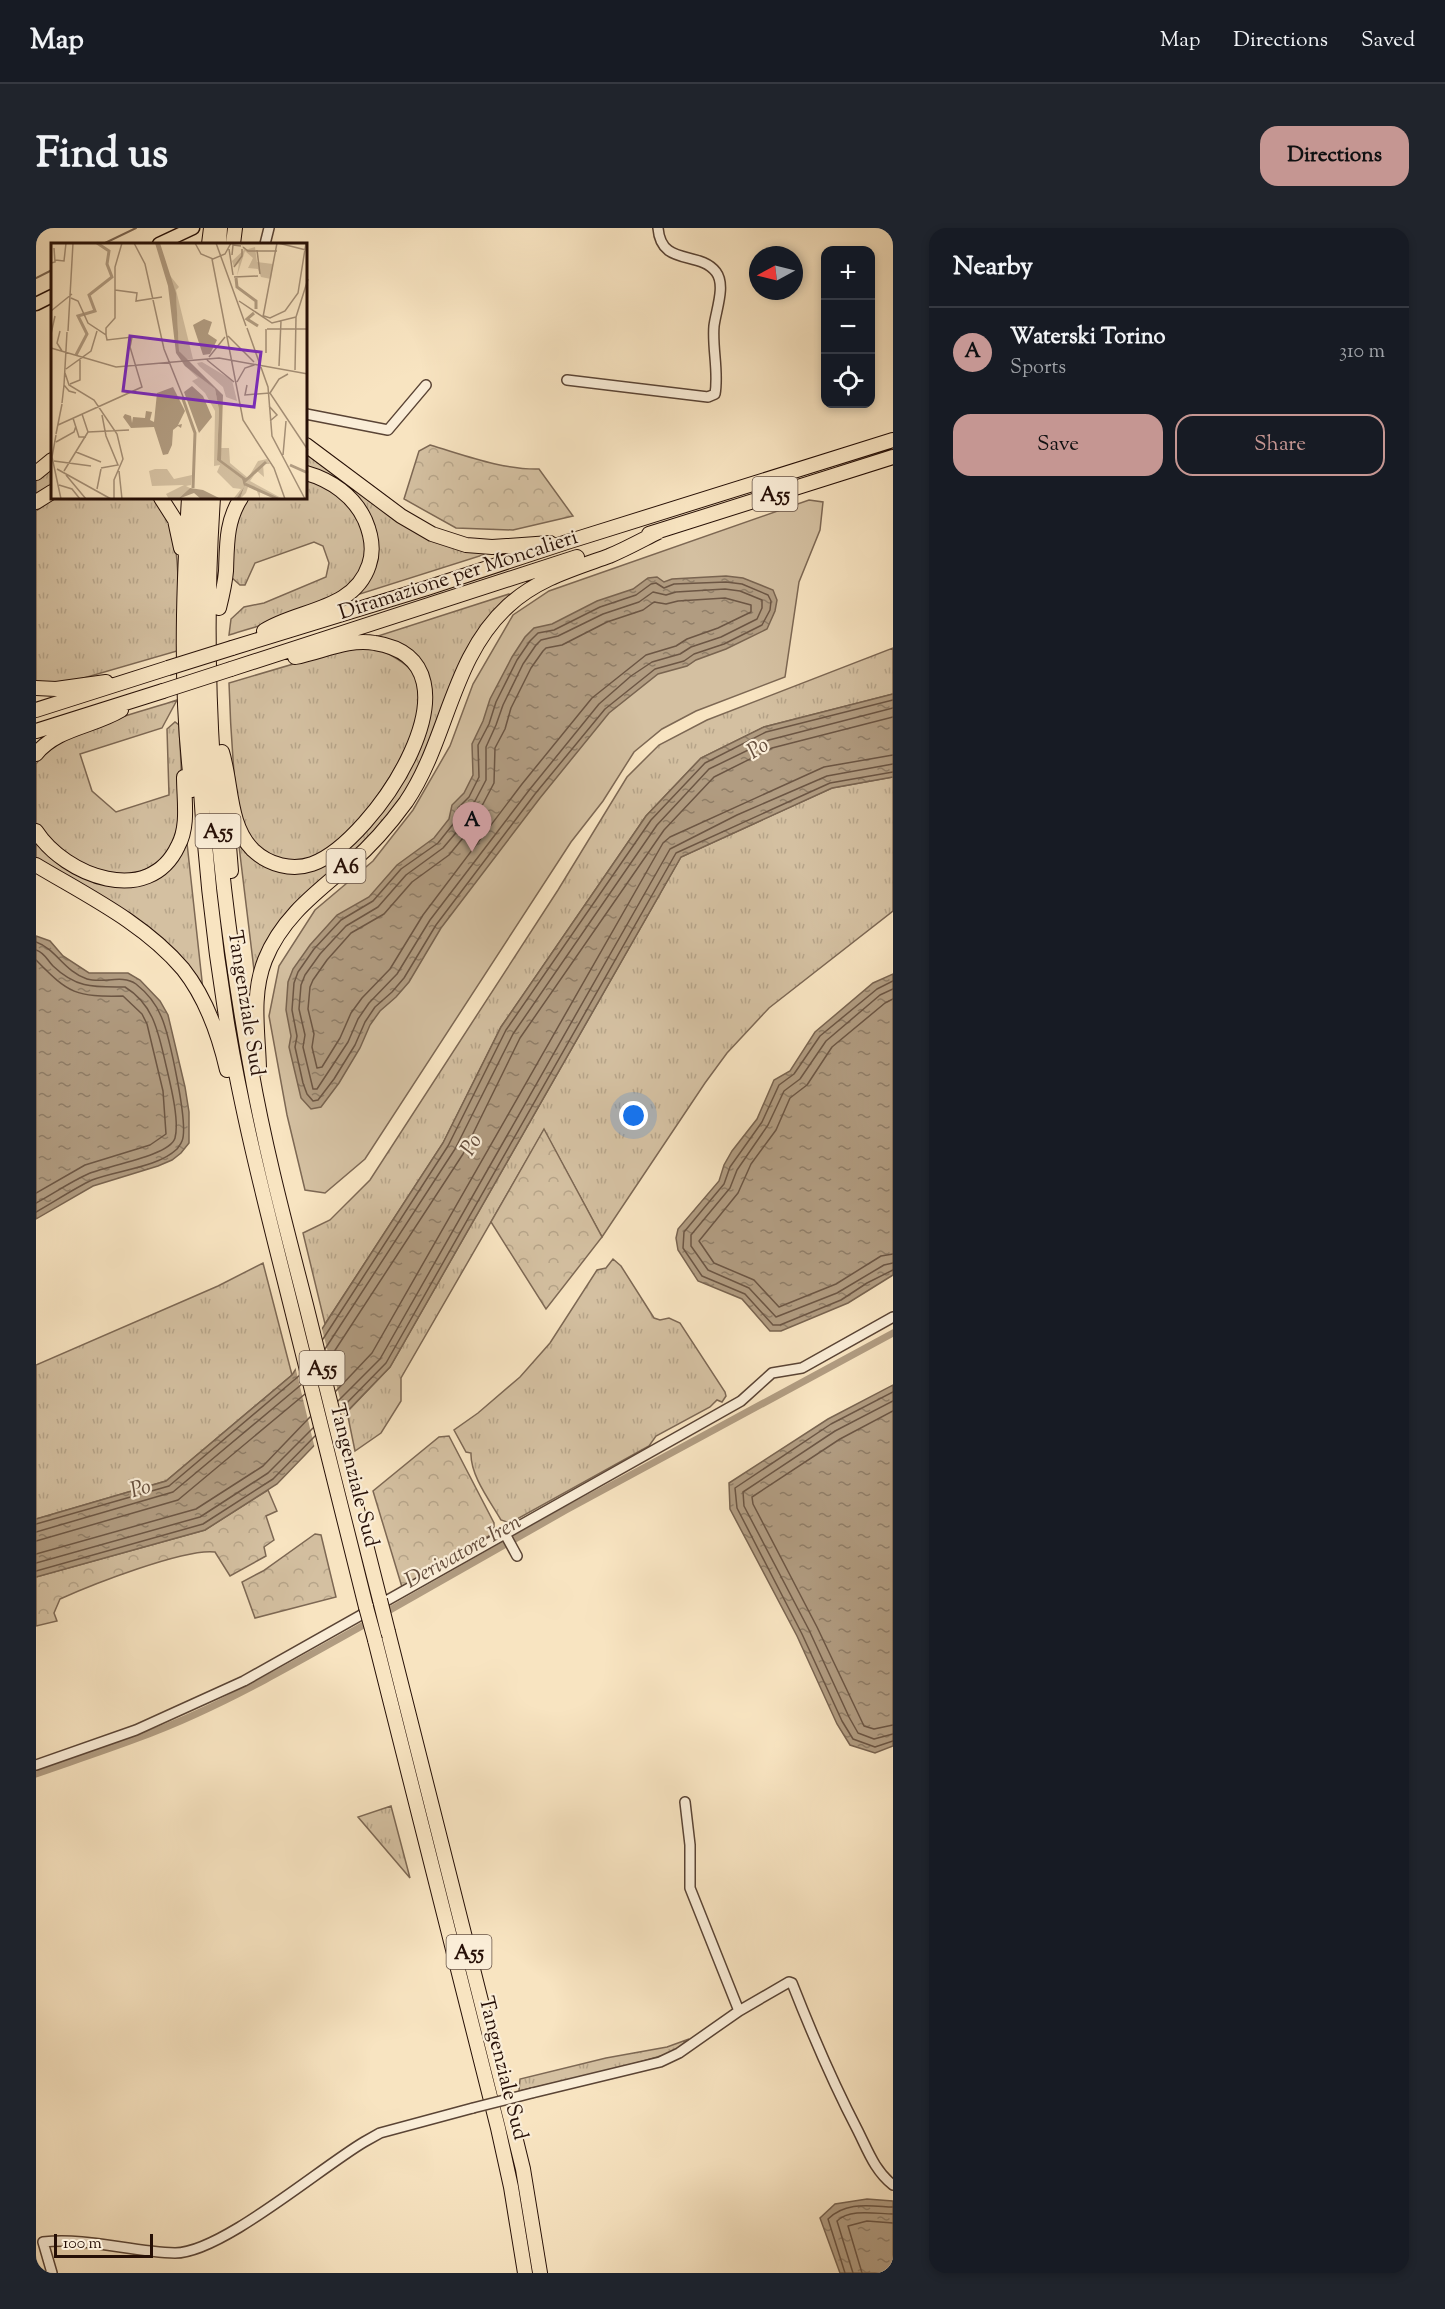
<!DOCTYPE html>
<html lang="en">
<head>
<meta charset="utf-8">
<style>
	:root { --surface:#171b24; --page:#20242c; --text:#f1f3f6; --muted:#9ea1a6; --line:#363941; --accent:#c59692 }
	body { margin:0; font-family:"Sorts Mill Goudy",serif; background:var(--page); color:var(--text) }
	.controls { position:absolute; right:18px; top:18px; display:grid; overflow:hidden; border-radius:12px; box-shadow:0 3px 9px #0003 }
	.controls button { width:54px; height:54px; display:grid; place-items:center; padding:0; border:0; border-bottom:2px solid var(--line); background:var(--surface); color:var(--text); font:30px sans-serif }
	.compass { position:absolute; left:713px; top:18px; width:54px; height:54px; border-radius:50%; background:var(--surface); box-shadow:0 3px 9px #0003; rotate:263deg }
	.scale { position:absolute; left:18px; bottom:15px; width:99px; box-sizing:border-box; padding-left:6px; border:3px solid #260f06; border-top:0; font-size:16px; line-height:21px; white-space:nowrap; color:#260f06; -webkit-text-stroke:4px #faedd7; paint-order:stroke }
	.you { position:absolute; left:598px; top:888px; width:21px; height:21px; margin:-15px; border:4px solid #fff; border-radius:50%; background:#1a73e8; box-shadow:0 0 0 9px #1a73e833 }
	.badge { display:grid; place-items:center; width:39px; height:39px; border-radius:50%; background:var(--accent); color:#111; font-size:20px; font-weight:700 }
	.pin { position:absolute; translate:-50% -50px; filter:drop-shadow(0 2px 3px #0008) }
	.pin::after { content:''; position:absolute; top:32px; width:21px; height:18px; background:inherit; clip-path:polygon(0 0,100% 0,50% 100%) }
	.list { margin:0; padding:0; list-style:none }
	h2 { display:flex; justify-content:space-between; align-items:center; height:78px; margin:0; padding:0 24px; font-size:26px }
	h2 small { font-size:20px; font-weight:400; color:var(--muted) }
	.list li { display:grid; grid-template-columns:39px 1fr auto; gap:18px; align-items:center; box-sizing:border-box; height:90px; padding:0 24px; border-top:2px solid var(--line) }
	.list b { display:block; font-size:22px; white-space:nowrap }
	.list p { margin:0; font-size:20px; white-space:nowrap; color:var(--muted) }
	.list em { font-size:20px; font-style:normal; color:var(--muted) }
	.actions { display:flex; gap:12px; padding:18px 24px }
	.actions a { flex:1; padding:14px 0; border:2px solid var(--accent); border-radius:18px; text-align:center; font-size:21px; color:var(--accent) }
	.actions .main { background:var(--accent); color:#111 }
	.icon { flex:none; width:33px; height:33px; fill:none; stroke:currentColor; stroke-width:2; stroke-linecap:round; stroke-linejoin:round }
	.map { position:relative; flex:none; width:857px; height:2045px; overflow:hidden; border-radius:18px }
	header { display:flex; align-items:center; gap:36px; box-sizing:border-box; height:84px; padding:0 30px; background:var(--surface); border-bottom:2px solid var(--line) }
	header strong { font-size:28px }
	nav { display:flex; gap:33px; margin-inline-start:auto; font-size:21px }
	.intro { display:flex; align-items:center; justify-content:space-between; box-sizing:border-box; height:144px; padding:0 36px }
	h1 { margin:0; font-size:42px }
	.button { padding:15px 27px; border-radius:18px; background:var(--accent); color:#111; font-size:21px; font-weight:700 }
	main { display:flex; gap:36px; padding:0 36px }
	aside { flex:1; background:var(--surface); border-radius:18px; box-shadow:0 3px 9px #0003 }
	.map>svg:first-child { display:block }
	.grass { fill:url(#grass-tufts); stroke:#7d6854; stroke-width:1.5 }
	.forest { fill:url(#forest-crowns); stroke:#7d6854; stroke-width:1.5 }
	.pitch { fill:#d4c0a1; stroke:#7d6854; stroke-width:1.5 }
	.water { fill:url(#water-ripples); stroke:#796450; stroke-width:1.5 }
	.pier { fill:#f8e4c1 }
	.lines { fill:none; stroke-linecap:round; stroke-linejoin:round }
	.shore { stroke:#6c5644; stroke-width:1.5 }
	.stream { stroke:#796450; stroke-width:2 }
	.canal { stroke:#b19c81; stroke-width:7 }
	.minor-casing { stroke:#5a4435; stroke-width:12 }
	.major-casing { stroke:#260f06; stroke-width:15 }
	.highway-casing { stroke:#260f06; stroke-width:16 }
	.minor { stroke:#faedd7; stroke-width:9 }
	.major { stroke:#f8e4c1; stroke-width:12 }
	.highway { stroke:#f8e4c1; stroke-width:14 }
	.minor-bridge-casing { stroke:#5a4435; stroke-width:12; stroke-linecap:butt }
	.highway-bridge-casing { stroke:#260f06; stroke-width:16; stroke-linecap:butt }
	.minor-bridge { stroke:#faedd7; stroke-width:9 }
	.highway-bridge { stroke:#f8e4c1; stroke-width:14 }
	.labels { text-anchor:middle; stroke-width:4.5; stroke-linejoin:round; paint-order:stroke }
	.shield { fill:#faedd7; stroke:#665245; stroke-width:1.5 }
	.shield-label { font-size:20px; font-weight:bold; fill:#260f06 }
	.street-label { font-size:21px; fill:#260f06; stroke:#faedd7 }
	.water-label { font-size:22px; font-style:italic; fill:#654e3d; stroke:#faedd7 }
	.inset-river { fill:none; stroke:#b19c81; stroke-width:3 }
	.inset-road { fill:none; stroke:#a48f76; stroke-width:1.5 }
	.view { fill:#7b2cbf; fill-opacity:0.15; stroke:#7b2cbf; stroke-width:3 }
	.inset-edge { fill:none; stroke:#260f06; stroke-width:3 }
</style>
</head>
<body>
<header>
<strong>Map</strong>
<nav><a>Map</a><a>Directions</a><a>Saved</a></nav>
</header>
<div class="intro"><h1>Find us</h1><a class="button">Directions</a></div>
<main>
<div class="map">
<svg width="857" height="2045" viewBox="0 0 857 2045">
	<defs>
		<pattern id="grass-tufts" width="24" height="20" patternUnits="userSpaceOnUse" patternTransform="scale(1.5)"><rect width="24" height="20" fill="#d4c0a1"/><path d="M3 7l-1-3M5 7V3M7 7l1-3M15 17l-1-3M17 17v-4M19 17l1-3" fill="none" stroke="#b6a489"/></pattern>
		<pattern id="forest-crowns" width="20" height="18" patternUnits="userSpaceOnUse" patternTransform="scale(1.5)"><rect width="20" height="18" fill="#d4c0a1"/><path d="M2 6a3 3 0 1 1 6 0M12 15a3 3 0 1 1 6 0" fill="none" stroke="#b6a489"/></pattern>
		<pattern id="water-ripples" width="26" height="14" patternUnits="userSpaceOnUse" patternTransform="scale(1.5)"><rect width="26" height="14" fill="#b19c81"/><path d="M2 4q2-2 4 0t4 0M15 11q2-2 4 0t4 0" fill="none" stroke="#907e68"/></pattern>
	</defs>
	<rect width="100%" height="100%" fill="#f8e4c1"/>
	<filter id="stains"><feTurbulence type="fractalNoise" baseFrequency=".00333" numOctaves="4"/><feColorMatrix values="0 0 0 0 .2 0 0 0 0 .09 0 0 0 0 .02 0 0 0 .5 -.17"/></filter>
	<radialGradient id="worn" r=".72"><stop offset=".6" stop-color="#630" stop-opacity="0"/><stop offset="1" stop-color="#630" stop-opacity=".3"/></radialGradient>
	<path class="grass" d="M270,223L368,297L450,324V326L324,366L337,297L270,239Z
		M16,239V260L0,270V251Z
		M270,251C292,255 313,273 323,292C336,315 331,332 318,352C315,356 313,360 310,363C288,382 223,397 193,407L195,391L208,379L228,375L290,349L293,335L287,318L278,314L219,335L209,357H204L195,349L199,295L211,270H270Z
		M19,270H117C151,302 141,379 141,423L27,456L0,453V283Z
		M473,366L474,368L455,386L433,417L390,525L366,570L330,614L256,678L241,697L220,742H218L203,618L243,643L309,620L391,495L395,482L393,454L375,426L367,419L342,410V408Z
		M340,419C357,429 377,436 383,457C395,504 317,617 273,632C261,636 244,632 233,626C220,618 210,607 205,592C201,581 201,567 199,556C196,522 194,489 193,455L308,421Z
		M857,420V466L728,499L665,530L610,588L465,799L407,915L289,1096L267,1005L294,992L334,952L522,662L591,549L623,517L671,492Z
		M141,472L126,500L44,526L56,563L80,584L133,567L131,501L139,494L143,497C144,524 151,593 138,615C109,664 47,650 15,613C10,608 2,601 0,595C0,583 0,550 0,536C22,502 103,485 141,472Z
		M857,549V683L733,780L691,825L669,855L566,1009L508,902L365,1150V1173L345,1205L319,1223L311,1184L354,1139L645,629L796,560Z
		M0,613L53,651L134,640L151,615L167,762L162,754L0,631Z
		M577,1031L585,1038L618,1090L624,1092L633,1090L644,1095L689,1164L690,1168L686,1174L681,1172L674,1179L620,1208L613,1218L474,1295L465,1292C454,1273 434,1247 435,1225L430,1224L418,1202L442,1185L484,1149L514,1115L561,1042L570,1040Z
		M227,1035L256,1147L130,1253L0,1291V1137L182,1058Z
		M355,1578L374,1650L322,1589Z
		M653,1811L635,1825L576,1842L483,1863L484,1851L570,1830L631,1819Z"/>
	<path class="forest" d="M394,217C428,227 467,242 503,241L537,288L477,302L420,300L368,271L383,223Z
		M508,901L566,1009L510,1081L455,994Z
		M413,1208L458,1295V1305L366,1359L337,1263L403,1209Z
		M232,1262L241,1283L230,1288L238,1312L228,1319L230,1328L194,1348L179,1324C149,1320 55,1357 24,1371L18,1385L21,1393L0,1398V1349L169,1302Z
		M279,1306L285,1307L300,1369L219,1390L206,1354L227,1343Z"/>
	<path class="pitch" d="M773,272L787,274L784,302L763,354L749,449L660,483L626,501L598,524L567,573L535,614L329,931L289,965L269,962L251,887L233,788L243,738L279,682L337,633L377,582L414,518L437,456L477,387L513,363Z"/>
	<path class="water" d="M690,348L707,350L737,362L741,372L739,383L731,401L690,421L660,432L651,438L622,446L573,485L504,570L405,700L373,754L360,769L344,783L334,797L324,820L303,855L285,879L275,881L265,870L253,819L255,808L250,782L252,754L257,741L274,717L301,687L333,669L361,637L398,610L413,591L416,577L428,565L437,547L436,516L447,493L454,471L476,429L489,409L498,400L516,396L561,373L597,361L612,350L621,349L628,354L636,351Z
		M857,466V549L796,560L645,629L354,1139L241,1256L169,1302L0,1349V1291L130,1253L256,1147L407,915L465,799L610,588L665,530L728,499Z
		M0,708L14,713L27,728L53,745H92L104,752L124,773L132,787L149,859L153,884V915L145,925L136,932L122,938L57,958L0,991Z
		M857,746V1047L812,1075L745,1103H734L706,1071L662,1053L642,1022L640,1010L642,1001L683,953L688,937L696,923L721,891L738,852L754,843L779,804L837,755Z
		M857,1157V1518L839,1525L814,1517L801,1496L761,1408L694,1281L693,1255L792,1191Z
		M831,1971L857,1973V2045H804L784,1990L799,1976Z"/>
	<path class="pier" d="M285,1097L309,1190L279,1221L259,1138Z"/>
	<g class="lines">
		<path class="shore" d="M690,354L706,356L732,367L735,373L734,382L726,397L688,416L658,426L648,433L619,441L569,481L499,566L400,697L368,750L356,764L339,779L329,794L319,817L298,851L282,872L277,873L271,866L267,855L259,819L261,808L256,782L258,755L262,744L278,721L305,692L337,673L365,641L402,615L418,595L422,580L433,569L443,549L442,517L453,496L460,474L481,432L494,413L502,405L518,402L564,379L600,367L615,356L620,355L628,360L638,356Z
			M689,361L704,363L726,372V380L721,391L685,409L655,419L644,426L616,434L595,448L563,476L494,561L394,692L361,746L333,775L322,791L312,814L281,861H277L267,819L269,807L263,781L265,757L269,747L284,726L310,698L342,679L370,647L407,620L424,600L429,584L439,573L450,552V519L460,497L467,477L487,436L500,417L505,412L522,408L567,386L603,374L617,364L630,367L640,364Z
			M689,370L715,377V384L682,400L651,411L640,418L610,427L556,470L486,556L387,687L354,741L326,770L315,785L304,810L286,839L281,840L276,819L278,806L272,781L274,759L277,752L291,732L315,705L348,686L376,654L413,627L431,605L437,588L447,576L458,555L459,520L469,501L475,480L495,440L507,423L510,420L526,417L571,394L607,382L618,374L630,376L642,373Z
			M0,714C20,721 29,744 51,751C67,756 86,746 100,756C110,764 120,776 125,788C133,806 153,897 146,913C145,916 143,918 141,921C121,940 81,942 56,952C37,961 18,974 0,984
			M0,722C9,725 11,732 17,738C41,761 59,759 89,759C117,776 122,803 129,833C133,851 144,891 139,910C134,928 69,938 52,946C34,954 17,966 0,975
			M0,732C33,766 40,769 87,768L106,786L111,796L127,863L130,906L114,917L49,937L0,965
			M857,753L841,761L784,808L758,846L743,857L726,894L694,939L688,956L648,1004L647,1020L666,1048L709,1066L737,1097H744L805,1072L831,1055L857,1042
			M857,761L844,767L790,813L764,851L748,863L732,897L701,942L694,960L655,1007V1018L672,1042L713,1060L740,1089L801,1065L848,1037L857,1035
			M857,771L849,775L796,819L771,857L754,870L740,902L715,936L702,965L663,1013L678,1035L718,1052L743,1079L800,1056L845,1028L857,1026
			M287,1111L412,918L470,802L615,592L669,535L730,504L857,472
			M289,1121L419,921L477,806L621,597L673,541L733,512L857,480
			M292,1133L427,926L484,810L628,602L678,549L736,520L857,489
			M300,1163L336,1125L627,615L634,609L788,539L857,527
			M857,1164L795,1196L699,1260L701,1280L766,1406L806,1493L817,1511L839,1519L857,1513
			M302,1173L344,1131L634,621L701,587L791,548L857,536
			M857,1173L799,1203L707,1264L708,1278L773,1402L813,1489L822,1505L838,1511L857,1506
			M304,1182L350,1135L640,625L794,555L857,544
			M857,1183L804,1211L716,1269L717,1276L781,1399L828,1498L838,1501L857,1497
			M0,1296L133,1258L264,1147
			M0,1304L137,1264L266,1156
			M0,1313L142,1272L269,1166
			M0,1326L160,1281L227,1238L274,1189
			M0,1335L164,1289L232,1245L277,1200
			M0,1343L167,1296L237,1251L279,1208
			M809,2045L792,1991C810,1973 834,1978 857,1979
			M817,2045L801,1993C814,1980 841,1986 857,1986
			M826,2045L812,1998L831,1993L857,1995"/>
		<path class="stream" d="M67,16L100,0
			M0,50L16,42"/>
		<path class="canal" d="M347,1386L530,1282L857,1105
			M0,1546C54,1527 108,1510 160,1486C220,1459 277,1425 335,1393"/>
		<defs>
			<path id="minor" d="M229,16L233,0
				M531,152L672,169L679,166C683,144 676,120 678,98C680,82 690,57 680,44C663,22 625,39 622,0
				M270,186L352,202L390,157
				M468,1304L481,1328
				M0,1537L100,1502L208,1453L705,1173L736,1145L766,1140L857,1089
				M649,1574L654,1617V1660L703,1783
				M496,1865L624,1834L643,1825L703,1783L753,1754L756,1755C776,1806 797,1855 822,1903C832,1923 839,1943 857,1957
				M16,2045L7,2014C51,2009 95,2024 139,2025C185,2025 284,1940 328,1914L344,1905L437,1880"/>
			<path id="major" d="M123,16L157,0
				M0,76L16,68"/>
			<path id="highway" d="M173,16L175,0
				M183,16L184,0
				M197,16L199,0
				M270,217L365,288L396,306L430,317L456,319L514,315
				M0,245L16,232
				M125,270L139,292L145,320
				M153,270C147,366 144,466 156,562
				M163,270C154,448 163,625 192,801C207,890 230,978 252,1066C278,1170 304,1275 330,1379
				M177,270C164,460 181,654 215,841C229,921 250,999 270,1077C294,1175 319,1274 344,1372
				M0,274L16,264
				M613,306L857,229
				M183,380C186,368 189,355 190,343C191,317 190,293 205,270
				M228,403C262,381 318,383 333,337C338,323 335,306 329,292C318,268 295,252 270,245
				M196,420L391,360L531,314L857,212
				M195,441L541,329
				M0,460L20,461L70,454
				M0,482L132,440
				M0,503L127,463
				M186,524C196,556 192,597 217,622C233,637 256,643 276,636C338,614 457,434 339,415C312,410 286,424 259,429
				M0,526C21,500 57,499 85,482
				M188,555L195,643
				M0,603C29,648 113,680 142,618C153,598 148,572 148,549
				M0,637C50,667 108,695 147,741C170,770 183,807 191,842
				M223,840C222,804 215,767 229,732C246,689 281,664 315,635C336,617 354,596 370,574C412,512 415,430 472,378C501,351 537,341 573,328C590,321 606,312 622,304
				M352,1404L475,1892L487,1941L504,2045
				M339,1412L462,1900L475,1959L489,2045"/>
		</defs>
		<use href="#minor" class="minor-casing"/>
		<use href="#major" class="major-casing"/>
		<use href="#highway" class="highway-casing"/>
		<use href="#minor" class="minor"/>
		<use href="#major" class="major"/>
		<use href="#highway" class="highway"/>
		<defs>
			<path id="minor-bridge" d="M437,1880L496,1865"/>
			<path id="highway-bridge" d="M132,440L196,420
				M127,463L195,441
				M344,1372L352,1404
				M330,1379L339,1412"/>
		</defs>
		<use href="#minor-bridge" class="minor-bridge-casing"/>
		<use href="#highway-bridge" class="highway-bridge-casing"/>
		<use href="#minor-bridge" class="minor-bridge"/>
		<use href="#highway-bridge" class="highway-bridge"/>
	</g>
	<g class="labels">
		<g class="shield">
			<rect x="716.5" y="249" width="45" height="34" rx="4.5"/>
			<rect x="159.5" y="586" width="45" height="34" rx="4.5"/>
			<rect x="290.5" y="621" width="39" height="34" rx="4.5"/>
			<rect x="263.5" y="1123" width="45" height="34" rx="4.5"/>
			<rect x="410.5" y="1707" width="45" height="34" rx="4.5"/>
		</g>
		<g class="shield-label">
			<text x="739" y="273">A55</text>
			<text x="182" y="610">A55</text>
			<text x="310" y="645">A6</text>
			<text x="286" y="1147">A55</text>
			<text x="433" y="1731">A55</text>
		</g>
		<g class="street-label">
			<text transform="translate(422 346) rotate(-18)" y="7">Diramazione per Moncalieri</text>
			<text transform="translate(211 775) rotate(81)" y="7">Tangenziale Sud</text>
			<text transform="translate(319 1247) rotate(76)" y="7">Tangenziale Sud</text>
			<text transform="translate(468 1840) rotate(76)" y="7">Tangenziale Sud</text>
		</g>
		<g class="water-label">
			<text transform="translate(721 519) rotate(-33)" y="8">Po</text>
			<text transform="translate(434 916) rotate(-59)" y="8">Po</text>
			<text transform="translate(104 1259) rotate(-16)" y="8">Po</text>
			<text transform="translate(426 1322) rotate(-29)" y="8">Derivatore Iren</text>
		</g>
	</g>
	<g transform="translate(15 15)">
		<rect width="256" height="256" fill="#f8e4c1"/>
		<path d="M190,0L194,7L204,4L206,19L222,21L220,36L210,34L207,26L197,25L202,15L194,8L186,33L188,20L183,24L181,18L193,7ZM117,30L128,44L125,47L142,116L134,117L128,108L125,54ZM131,120L164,146L168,167L166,216L191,236L193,244L185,256H182L190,246L182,245L166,229L169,222L163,223L164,168L154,150L141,138L147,135ZM170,205H178L179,220L197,235L207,218L216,216L219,221H212L213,234L206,228L199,238L232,256L221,253L224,256L209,247V256L205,246L197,244L195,250L189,256L196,236L170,218Z" fill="#d4c0a1"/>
		<path d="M104,226H116L123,236L141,232L140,242L135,243L139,245L127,256H118L115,251L133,242L101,243L98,228Z" fill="#d4c0a1"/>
		<path d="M151,119L181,137L186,158L175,154L172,144L148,123L146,120Z" fill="#d4c0a1"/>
		<path d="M104,0H109L125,50L128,108L172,152L170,217L196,236L189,256H185L193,244L191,236L166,217L168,167L164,146L134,123L125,110L117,43ZM153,76L161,79L157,91L166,97L159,111L152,112L142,82ZM141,143L152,153L161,174L148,190L133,149ZM122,144L134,168L127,182L131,181L130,185L127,183L122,187L121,202L117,211L112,212L103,184L80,185L72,174L74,171L80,173L81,180L82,174L94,175L95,168L101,169L99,177L103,179L106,150ZM139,245L152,247L170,256H150L143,250L127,256Z" fill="#b19c81"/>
		<path class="inset-river" d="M185,35L186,44L205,58V66M203,70L196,76L207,83M25,112L36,91L27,73L44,68L38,52L61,34L56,21L58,8L46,0M132,156L144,190L142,245M239,222L257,230M194,238L215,219M194,241L227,256"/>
		<path class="inset-road" d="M83,0L94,21L113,106L133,156M144,0L150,11L162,16L174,11L180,0M165,0L195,83M227,0L255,7M192,4L197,8H226M178,6L182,32M206,7L209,31M181,12L182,2L190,3M161,16L192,177L223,225L234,256M4,17L13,18L15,0M0,20L4,19L3,5M183,24L191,13V6M183,34L207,33M64,47L86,50L85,58L111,54M188,58L221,80L245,74M0,68L21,51M213,73L219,75L234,68L247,50L255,0M212,74L226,0M245,74L257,36M196,85L217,144L221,193L254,256M216,86H257M9,88L6,100L11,108M17,88L22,0M16,89L13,142L18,148L25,150M0,91L4,73M55,92V85L64,75V24L71,0M177,93L203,119M0,105L65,124L168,115L257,131M215,110V86M158,114L174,94M156,117L183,139M228,123L230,78M15,126L40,108L46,88M244,127L245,74M14,130L18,142L43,157L66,191L72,216L63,237V256M186,139L194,125L203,122M19,141L29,137V117M196,142L194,152L219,150L257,207M219,150L228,136L237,131M11,160L13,142M218,163L226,172L219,178M31,171L37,189M22,175L28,194H35M7,182L91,144L79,104L81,94L56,97L55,92L37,80L27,58L20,55M37,189L78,187M5,191L11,161M5,192L1,214L10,256M5,199L23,189L25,183M25,209L50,219M232,212L235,178M3,218L40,223M50,225L67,222L55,193L51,172M6,226L60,256M13,228L37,189M68,228L71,256M15,232L35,256M8,242L21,246L29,256M46,246L50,226"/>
		<path class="view" d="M79,93L210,109L203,164L72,148Z"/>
		<rect width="256" height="256" class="inset-edge"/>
	</g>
	<rect width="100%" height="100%" filter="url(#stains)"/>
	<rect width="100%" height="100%" fill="url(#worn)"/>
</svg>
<div class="controls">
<button>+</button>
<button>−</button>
<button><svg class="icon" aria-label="locate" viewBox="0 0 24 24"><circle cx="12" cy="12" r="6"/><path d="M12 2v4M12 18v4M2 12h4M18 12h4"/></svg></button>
</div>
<svg class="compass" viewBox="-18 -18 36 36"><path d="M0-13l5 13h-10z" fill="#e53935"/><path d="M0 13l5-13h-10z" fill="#9ea1a6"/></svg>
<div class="scale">100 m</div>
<div class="you"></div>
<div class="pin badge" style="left:436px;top:624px">A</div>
</div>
<aside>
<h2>Nearby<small></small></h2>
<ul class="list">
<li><span class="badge">A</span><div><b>Waterski Torino</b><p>Sports</p></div><em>310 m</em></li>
</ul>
<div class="actions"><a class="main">Save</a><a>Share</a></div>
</aside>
</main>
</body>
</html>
